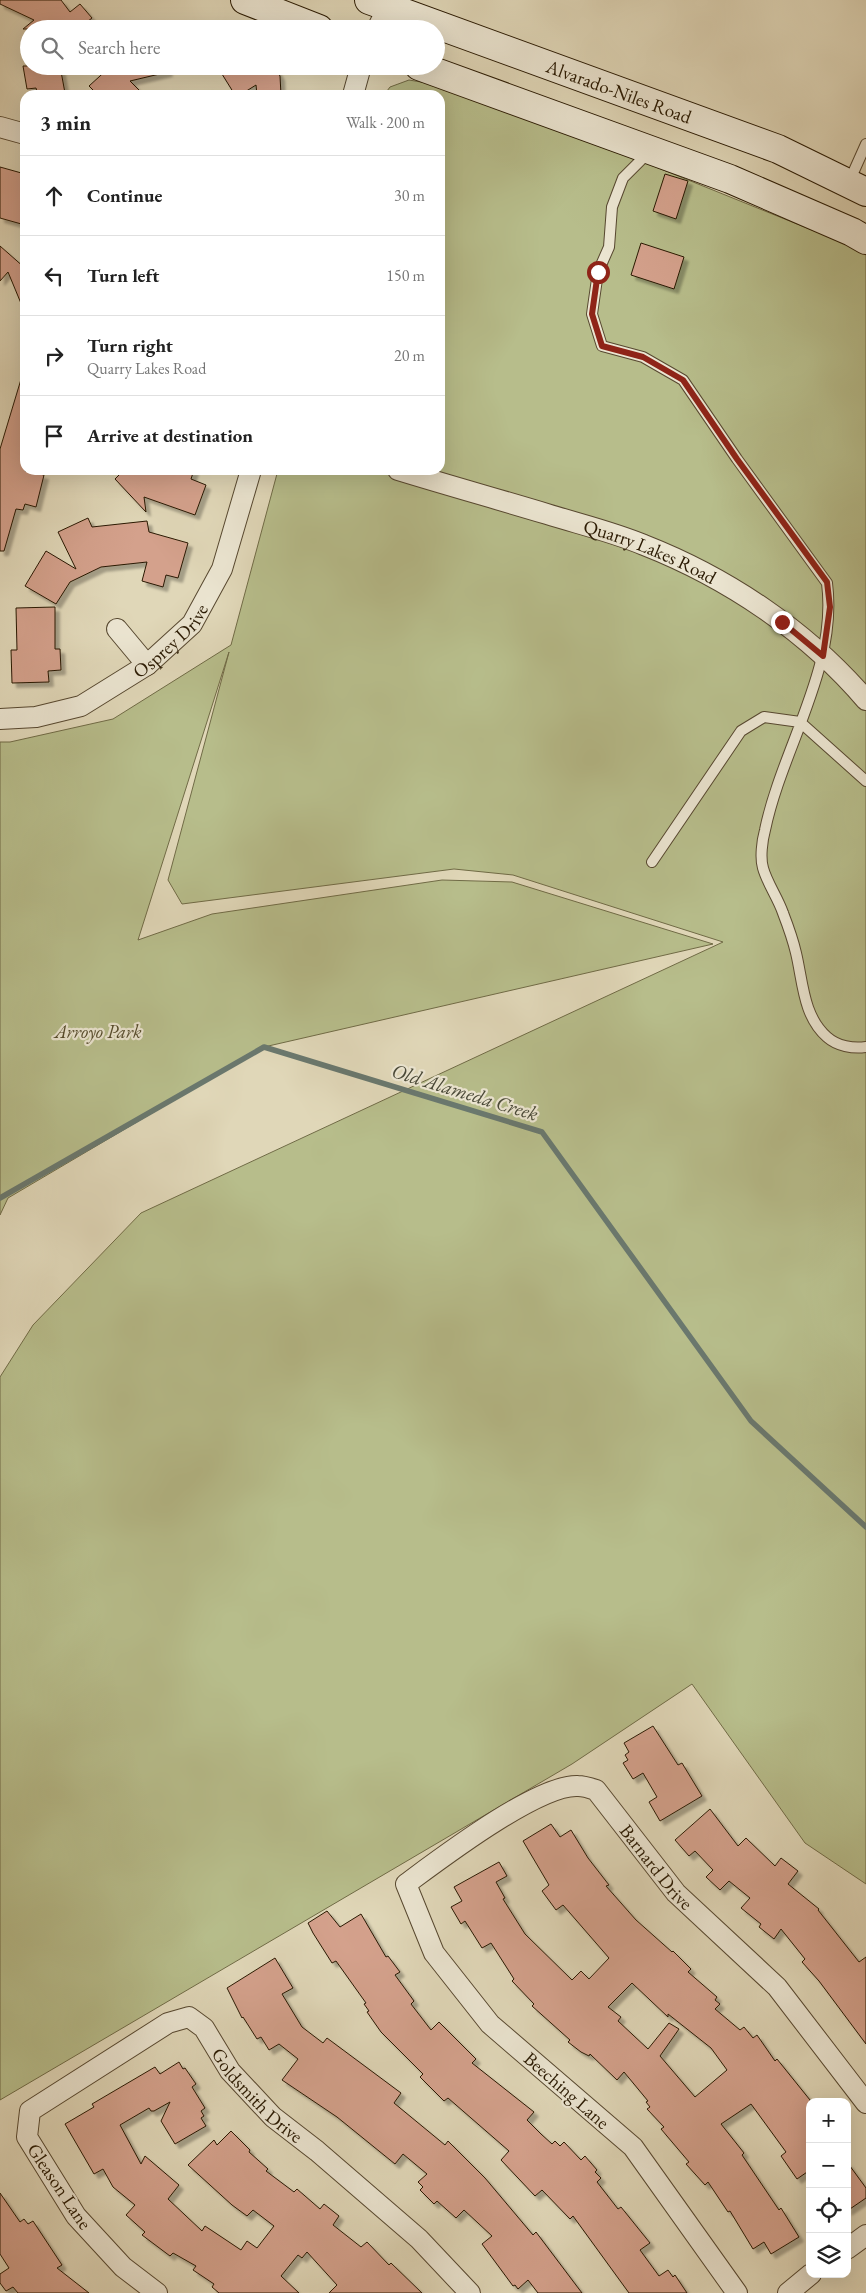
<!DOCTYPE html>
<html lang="en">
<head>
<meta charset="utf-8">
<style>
	:root { --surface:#fff; --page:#f2f2f2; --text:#222; --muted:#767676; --line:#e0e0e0 }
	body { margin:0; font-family:"EB Garamond",serif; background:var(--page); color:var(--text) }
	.controls { position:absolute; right:15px; bottom:15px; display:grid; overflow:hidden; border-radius:10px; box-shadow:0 5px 20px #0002 }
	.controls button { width:45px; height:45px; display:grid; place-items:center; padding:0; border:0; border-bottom:1px solid var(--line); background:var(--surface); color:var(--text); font:25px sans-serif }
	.stop { position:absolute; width:15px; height:15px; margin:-11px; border:4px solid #8f2418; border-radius:50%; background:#fff }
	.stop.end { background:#8f2418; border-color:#fff; box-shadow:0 1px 5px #0008 }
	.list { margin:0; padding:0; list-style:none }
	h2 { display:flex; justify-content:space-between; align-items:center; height:65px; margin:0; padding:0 20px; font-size:21px }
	h2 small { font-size:16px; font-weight:400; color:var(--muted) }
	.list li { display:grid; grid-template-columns:32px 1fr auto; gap:15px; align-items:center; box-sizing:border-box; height:80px; padding:0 20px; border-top:1px solid var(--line) }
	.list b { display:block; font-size:19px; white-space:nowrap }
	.list p { margin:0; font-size:16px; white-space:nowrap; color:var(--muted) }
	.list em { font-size:16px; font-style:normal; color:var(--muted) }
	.icon { flex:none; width:28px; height:28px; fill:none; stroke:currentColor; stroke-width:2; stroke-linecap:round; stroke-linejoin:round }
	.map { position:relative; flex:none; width:866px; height:2293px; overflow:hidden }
	.search { position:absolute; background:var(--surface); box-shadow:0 5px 20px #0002; left:20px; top:20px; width:425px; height:55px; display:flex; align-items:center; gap:12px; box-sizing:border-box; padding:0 18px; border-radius:28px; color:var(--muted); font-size:19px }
	.panel { position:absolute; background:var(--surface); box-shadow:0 5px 20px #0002; left:20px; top:90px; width:425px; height:385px; border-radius:15px }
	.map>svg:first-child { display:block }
	.green { fill:#b7bd8b; stroke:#706b46 }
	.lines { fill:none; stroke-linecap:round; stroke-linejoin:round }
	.stream { stroke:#6a786e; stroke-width:5.5 }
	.building { fill:#d4a18c; stroke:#291902; fill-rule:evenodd; filter:url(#shadow) }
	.lane-casing { stroke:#574830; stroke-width:12 }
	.street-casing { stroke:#574830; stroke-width:22 }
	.secondary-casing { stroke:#291902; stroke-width:30 }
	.lane { stroke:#ebe5d1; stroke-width:10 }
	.street { stroke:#ebe5d1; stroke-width:20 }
	.secondary { stroke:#ebe5d1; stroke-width:28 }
	.route { stroke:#8f2418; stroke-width:6 }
	.labels { text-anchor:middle; stroke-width:4.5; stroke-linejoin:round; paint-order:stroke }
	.street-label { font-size:19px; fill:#291902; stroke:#ebe5d1 }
	.park-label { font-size:19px; font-style:italic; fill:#544a2b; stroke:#ebe5d1 }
	.water-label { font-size:20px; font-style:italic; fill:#494938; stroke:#ebe5d1 }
</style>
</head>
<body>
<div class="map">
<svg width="866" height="2293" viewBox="0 0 866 2293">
	<defs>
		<filter id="shadow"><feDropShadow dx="4.5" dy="4.5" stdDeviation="1" flood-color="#0004"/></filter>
	</defs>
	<rect width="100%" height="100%" fill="#e0d7b8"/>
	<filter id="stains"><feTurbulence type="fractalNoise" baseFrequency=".004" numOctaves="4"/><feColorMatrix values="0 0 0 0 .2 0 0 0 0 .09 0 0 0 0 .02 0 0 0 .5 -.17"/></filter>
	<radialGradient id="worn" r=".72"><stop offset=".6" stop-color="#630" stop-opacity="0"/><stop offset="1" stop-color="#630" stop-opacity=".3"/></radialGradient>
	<path class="green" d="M409,80L433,84L599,144L849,245L866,255V1884L805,1843L692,1684L572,1764L0,2100V1377L33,1325L141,1213L723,942L513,875L454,869L182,904L168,880L229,652L138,940L212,914L442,880L512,882L713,944L264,1047L8,1198L0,1215V742H10L113,719L231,645L278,470H440V95H384L390,87Z"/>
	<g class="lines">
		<path class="stream" d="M0,1198L264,1047L542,1132L751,1421L866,1527"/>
	</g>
	<path class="building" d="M0,0H61L70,12L80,4L92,18L78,29H23L34,20L0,4Z
		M23,66H60L65,93L38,95L36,88L27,89Z
		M111,66H167L168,72L130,81L144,95H98L89,86Z
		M217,66H274L280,76L281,95H257L256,85L240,95H235Z
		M0,167L25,174V225L0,218Z
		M665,174L688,181L676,219L653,211Z
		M641,243L684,257L674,289L631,275Z
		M0,246L25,268V313L8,272L0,281Z
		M22,376H25V471L44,475L36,507L25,504L23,510L16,509L4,551H0V449Z
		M124,470H194L191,479L206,485L195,515L144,497L146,512L115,479Z
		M88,518L92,527L147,521L149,532L188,543L178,578L166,575L163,587L142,581L147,562L101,567L70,582L56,604L25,586L46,551L76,569L58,532Z
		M55,607V649H60L61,670L48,671L49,682L12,683L11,650H17L16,608Z
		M653,1726L678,1765L682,1763L702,1796L660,1821L649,1802L657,1797L643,1773L633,1779L623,1763L628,1760L625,1755L629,1752L624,1743Z
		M710,1809L738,1846L746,1838L775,1866L781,1858L798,1871L788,1884L819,1909L818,1910L859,1962L866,1957V2044L819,1981L802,1962L805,1959L781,1929L774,1939L759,1927L761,1924L741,1908L750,1898L729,1881L720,1890L706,1877L713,1870L695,1851L689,1856L675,1840Z
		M551,1824L560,1837L571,1830L588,1858L609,1885L606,1886L636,1920L672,1952L673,1951L691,1969L688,1972L717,1997L715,2000L720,2004L715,2009L740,2030L744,2027L753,2038L757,2035L775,2061L777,2059L810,2100V2170L797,2179L781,2156L786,2152L751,2104L721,2124L744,2153L742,2155L779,2210L781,2208L799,2237L771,2254L764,2242L753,2249L730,2211L728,2212L708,2182L705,2185L686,2164L689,2162L661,2129L664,2127L647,2109L650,2107L646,2102L648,2101L624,2072L617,2080L590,2054L589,2056L581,2052L568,2042L570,2040L532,2006L534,2004L512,1981L514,1979L491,1943L482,1948L465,1921L461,1924L451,1907L462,1901L454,1887L499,1862L507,1876L496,1882L505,1898L503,1899L525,1934L572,1980L581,1971L589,1979L609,1958L563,1905L556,1910L542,1891L549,1885L523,1841ZM632,1983L668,2017V2014L711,2048L727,2070L695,2097L660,2056L679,2029L669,2023L648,2049L618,2021L621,2017L608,2007Z
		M327,1911L340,1927L361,1914L386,1957L388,1956L400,1972L395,1975L414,2001L411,2004L431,2030L439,2022L476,2059L472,2063L534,2112L527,2120L541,2134L552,2144L555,2141L560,2146L564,2142L581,2160L585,2156L597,2170L595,2172L601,2178L597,2182L618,2209L621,2207L650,2243L640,2250L659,2276L668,2270L673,2277L675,2275L687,2293H629L573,2216L570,2219L542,2190L535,2196L501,2160L509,2151L448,2098L444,2101L420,2077L423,2074L381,2032L367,2012L369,2011L364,2004L366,2003L336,1961L332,1963L313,1933L308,1923Z
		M275,1958L293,1988L282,1994L302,2027L323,2043L327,2038L401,2093L394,2103L445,2145L448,2141L485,2178L533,2235L536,2232L582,2293H538L528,2280L518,2289L515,2285L513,2286L482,2244L492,2236L464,2210L456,2218L437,2201L434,2204L420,2190L423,2187L418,2182L427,2174L403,2154L395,2164L337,2117L282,2080L298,2059L279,2044L269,2050L261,2037L257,2039L243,2017L242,2018L227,1988Z
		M179,2062L183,2069L185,2068L196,2084L192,2087L205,2108L201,2111L204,2116L201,2118L206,2126L175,2144L161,2121L170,2102L154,2111H151L149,2108L120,2125L141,2164L145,2156L179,2185L168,2199L202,2231L205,2226L241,2250L247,2241L257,2248L274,2226L253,2210L247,2216L232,2205L188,2165L214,2140L217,2145L231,2131L250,2150L249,2152L268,2169L266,2171L294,2192L297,2189L320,2209L324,2204L339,2216L333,2225L361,2247L367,2242L389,2265L391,2263L422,2293H329L337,2285L307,2252L302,2258L298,2255L281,2276L299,2293H219L212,2287L214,2284L193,2270L196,2266L173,2253L170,2256L142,2235L145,2232L126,2215L135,2205L113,2187L103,2169L94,2174L65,2124L94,2107L92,2104L155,2067L160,2074Z
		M847,2162L866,2188V2198L847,2211Z
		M0,2193L20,2222L24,2219L28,2224L33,2221L62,2265L57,2268L89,2293H18L13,2287L6,2291L0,2283V2274L9,2268L0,2254Z"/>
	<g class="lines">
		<defs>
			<path id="lane" d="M649,152L623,178L612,207L609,247L598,272L592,314L602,346L643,357L683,380L737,459L827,583C838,668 782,748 765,830C762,841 760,858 763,868C767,883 778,898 783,913C788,926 793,940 796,953C803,982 803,1016 827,1037C837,1046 853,1049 866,1047
				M849,182L866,144
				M652,862L741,731L764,717L800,722L866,781"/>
			<g id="street">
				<path d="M377,29L392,0"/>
				<path d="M353,95L361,66"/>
				<path d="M0,127L25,134"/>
				<path id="s1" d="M398,470C447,485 497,499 547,514C579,524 613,532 644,545C728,578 807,631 866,700"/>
				<path d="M117,629L147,665"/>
				<path id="s2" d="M0,719L36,717L81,706L147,665L192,624L222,569L251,470"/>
				<path d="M847,2249L866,2235"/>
				<path id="s3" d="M157,2293L123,2267L76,2216L27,2137L30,2111L168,2023L189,2017L204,2028L230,2071L273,2117L317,2151L419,2239L470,2293"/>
				<path id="s4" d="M737,2293L633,2147L490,2024L434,1953L406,1884C440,1859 538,1784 578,1786C584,1786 590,1788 596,1790L676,1893L777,1987L866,2103"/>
				<path d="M788,2293L811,2274"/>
			</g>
			<g id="secondary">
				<path d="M245,0L319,29"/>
				<path id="s5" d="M369,0L778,149L866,192"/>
				<path d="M419,66L730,179L852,232L866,240"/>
			</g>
		</defs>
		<use href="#lane" class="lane-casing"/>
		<use href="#street" class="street-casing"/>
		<use href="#secondary" class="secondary-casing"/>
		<use href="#lane" class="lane"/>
		<use href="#street" class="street"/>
		<use href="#secondary" class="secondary"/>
	</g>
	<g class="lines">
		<path class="route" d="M598,272L592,314L602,346L643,357L683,380L737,459L827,582L830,607L823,656L782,622"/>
	</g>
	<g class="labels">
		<g class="street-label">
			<text dy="7" stroke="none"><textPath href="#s5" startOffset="266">Alvarado-Niles Road</textPath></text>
			<text dy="7" stroke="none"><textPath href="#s1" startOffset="265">Quarry Lakes Road</textPath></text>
			<text dy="7" stroke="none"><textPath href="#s2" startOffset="194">Osprey Drive</textPath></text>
			<text dy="7" stroke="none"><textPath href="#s4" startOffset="849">Barnard Drive</textPath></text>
			<text transform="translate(567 2090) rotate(41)" y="7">Beeching Lane</text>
			<text dy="7" stroke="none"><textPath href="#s3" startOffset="522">Goldsmith Drive</textPath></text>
			<text transform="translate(60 2186) rotate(56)" y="7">Gleason Lane</text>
		</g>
		<g class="park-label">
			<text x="98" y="1038">Arroyo Park</text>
		</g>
		<g class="water-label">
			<text transform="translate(465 1092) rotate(17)" y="7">Old Alameda Creek</text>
		</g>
	</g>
	<rect width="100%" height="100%" filter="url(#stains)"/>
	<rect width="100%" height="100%" fill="url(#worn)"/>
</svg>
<div class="controls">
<button>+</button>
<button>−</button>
<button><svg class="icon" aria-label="locate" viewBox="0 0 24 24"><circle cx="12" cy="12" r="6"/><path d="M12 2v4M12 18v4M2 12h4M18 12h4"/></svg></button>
<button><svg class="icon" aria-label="layers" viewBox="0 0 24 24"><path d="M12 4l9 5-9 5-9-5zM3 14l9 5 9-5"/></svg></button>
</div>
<div class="stop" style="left:598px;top:272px"></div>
<div class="stop end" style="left:782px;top:622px"></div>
<div class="search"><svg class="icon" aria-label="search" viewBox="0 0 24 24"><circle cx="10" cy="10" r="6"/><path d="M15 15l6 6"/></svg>Search here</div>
<section class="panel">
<h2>3 min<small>Walk · 200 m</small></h2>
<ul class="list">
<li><svg class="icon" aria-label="ahead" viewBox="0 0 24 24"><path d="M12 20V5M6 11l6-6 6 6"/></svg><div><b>Continue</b></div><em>30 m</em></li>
<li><svg class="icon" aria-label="left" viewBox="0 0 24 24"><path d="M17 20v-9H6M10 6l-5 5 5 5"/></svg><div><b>Turn left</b></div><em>150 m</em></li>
<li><svg class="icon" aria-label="right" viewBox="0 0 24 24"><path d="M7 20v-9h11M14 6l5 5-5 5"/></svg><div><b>Turn right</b><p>Quarry Lakes Road</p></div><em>20 m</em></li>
<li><svg class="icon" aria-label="arrive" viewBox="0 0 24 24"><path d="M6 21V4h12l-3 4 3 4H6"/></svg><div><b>Arrive at destination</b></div></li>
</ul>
</section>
</div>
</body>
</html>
